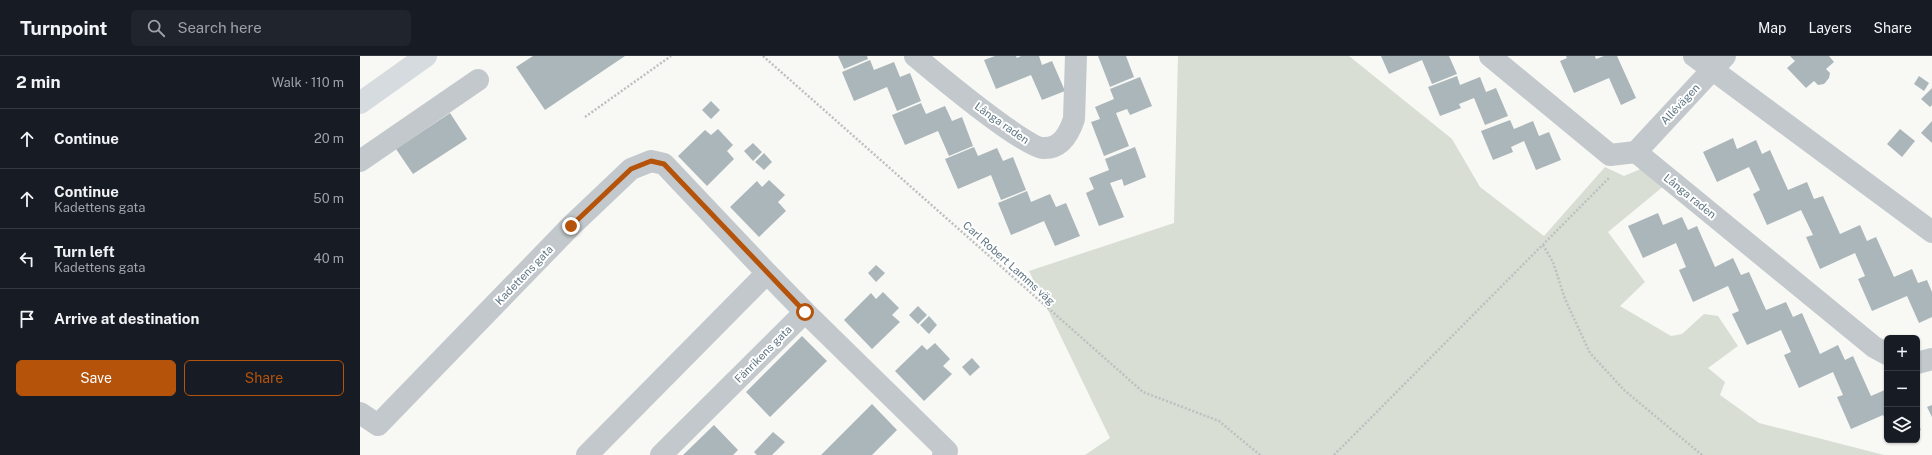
<!DOCTYPE html>
<html lang="en">
<head>
<meta charset="utf-8">
<style>
	:root { --surface:#171b24; --page:#20242c; --text:#f1f3f6; --muted:#9ea1a6; --line:#363941; --accent:#b45309 }
	body { margin:0; font-family:"Public Sans",sans-serif; background:var(--page); color:var(--text) }
	.controls { position:absolute; right:12px; bottom:12px; display:grid; overflow:hidden; border-radius:6px; box-shadow:0 1px 3px #0004 }
	.controls button { width:36px; height:36px; display:grid; place-items:center; padding:0; border:0; border-bottom:1px solid var(--line); background:var(--surface); color:var(--text); font:20px sans-serif }
	.stop { position:absolute; width:12px; height:12px; margin:-9px; border:3px solid #b45309; border-radius:50%; background:#fff }
	.stop.end { background:#b45309; border-color:#fff; box-shadow:0 1px 4px #0008 }
	.list { margin:0; padding:0; list-style:none }
	h2 { display:flex; justify-content:space-between; align-items:center; height:52px; margin:0; padding:0 16px; font-size:17px }
	h2 small { font-size:13px; font-weight:400; color:var(--muted) }
	.list li { display:grid; grid-template-columns:26px 1fr auto; gap:12px; align-items:center; box-sizing:border-box; height:60px; padding:0 16px; border-top:1px solid var(--line) }
	.list b { display:block; font-size:15px; white-space:nowrap }
	.list p { margin:0; font-size:13px; white-space:nowrap; color:var(--muted) }
	.list em { font-size:13px; font-style:normal; color:var(--muted) }
	.actions { display:flex; gap:8px; padding:12px 16px }
	.actions a { flex:1; padding:9px 0; border:1px solid var(--accent); border-radius:6px; text-align:center; font-size:14px; color:var(--accent) }
	.actions .main { background:var(--accent); color:#fff }
	.icon { flex:none; width:22px; height:22px; fill:none; stroke:currentColor; stroke-width:2; stroke-linecap:round; stroke-linejoin:round }
	.map { position:relative; flex:none; width:1572px; height:399px; overflow:hidden }
	header { display:flex; align-items:center; gap:24px; box-sizing:border-box; height:56px; padding:0 20px; background:var(--surface); border-bottom:1px solid var(--line) }
	header strong { font-size:19px }
	nav { display:flex; gap:22px; margin-inline-start:auto; font-size:14px }
	.search { width:280px; height:36px; background:var(--page); display:flex; align-items:center; gap:10px; box-sizing:border-box; padding:0 14px; border-radius:6px; color:var(--muted); font-size:15px }
	main { display:flex }
	aside { flex:1; background:var(--surface) }
	.map>svg:first-child { display:block }
	.green { fill:#d8ded3 }
	.building { fill:#abb6bb }
	.lines { fill:none; stroke-linecap:round; stroke-linejoin:round }
	.path { stroke:#bcc0c2; stroke-width:2.5; stroke-dasharray:2 2; stroke-linecap:butt }
	.street { stroke:#c2c8cb; stroke-width:22 }
	.secondary { stroke:#d5dbdf; stroke-width:22 }
	.route { stroke:#b45309; stroke-width:5 }
	.labels { text-anchor:middle; stroke-width:4; stroke-linejoin:round; paint-order:stroke }
	.street-label { font-size:11px; fill:#607683; stroke:#fff }
</style>
</head>
<body>
<header>
<strong>Turnpoint</strong>
<div class="search"><svg class="icon" aria-label="search" viewBox="0 0 24 24"><circle cx="10" cy="10" r="6"/><path d="M15 15l6 6"/></svg>Search here</div>
<nav><a>Map</a><a>Layers</a><a>Share</a></nav>
</header>
<main>
<aside>
<h2>2 min<small>Walk · 110 m</small></h2>
<ul class="list">
<li><svg class="icon" aria-label="ahead" viewBox="0 0 24 24"><path d="M12 20V5M6 11l6-6 6 6"/></svg><div><b>Continue</b></div><em>20 m</em></li>
<li><svg class="icon" aria-label="ahead" viewBox="0 0 24 24"><path d="M12 20V5M6 11l6-6 6 6"/></svg><div><b>Continue</b><p>Kadettens gata</p></div><em>50 m</em></li>
<li><svg class="icon" aria-label="left" viewBox="0 0 24 24"><path d="M17 20v-9H6M10 6l-5 5 5 5"/></svg><div><b>Turn left</b><p>Kadettens gata</p></div><em>40 m</em></li>
<li><svg class="icon" aria-label="arrive" viewBox="0 0 24 24"><path d="M6 21V4h12l-3 4 3 4H6"/></svg><div><b>Arrive at destination</b></div></li>
</ul>
<div class="actions"><a class="main">Save</a><a>Share</a></div>
</aside>
<div class="map">
<svg width="1572" height="399" viewBox="0 0 1572 399">
	<rect width="100%" height="100%" fill="#f8f8f4"/>
	<path class="green" d="M818,0H989L1092,83L1120,131L1184,180L1245,111L1264,120L1283,112L1305,129L1248,176L1285,226L1260,250L1311,280L1322,278L1344,258L1358,260L1378,290L1348,312L1365,326L1360,339L1399,367L1524,399H725L750,382L669,215L814,167Z"/>
	<path class="building" d="M173,0H265L185,54L156,11Z
		M478,0H507L508,3L484,13Z
		M635,0H656L657,2L661,0H679L682,9L692,5L705,35L682,44L671,19L636,33L624,4Z
		M738,0H766L774,21L750,31Z
		M1021,0H1089L1097,18L1072,28L1062,4L1029,18Z
		M1206,0H1235L1236,3L1244,0H1257L1276,42L1261,49L1249,22L1214,37L1200,5L1207,2Z
		M1430,0H1469L1474,6L1466,13L1470,17L1469,22L1464,28L1458,29L1454,25L1446,32L1427,12L1435,5Z
		M510,4L514,14L534,6L540,21L550,17L561,45L537,55L527,31L494,45L482,16Z
		M1097,20L1100,29L1120,21L1126,36L1136,32L1148,60L1125,69L1114,42L1099,48L1101,52L1080,60L1068,31Z
		M1559,20L1569,27L1564,35L1554,28Z
		M780,21L792,50L770,59L767,53L756,57L769,90L744,100L731,66L740,63L735,51L754,43L750,33Z
		M1572,32V49L1570,51L1561,43Z
		M351,45L360,54L351,63L342,54Z
		M561,47L566,58L585,50L592,65L602,61L613,90L589,100L578,75L545,89L532,59Z
		M90,57L107,83L53,118L36,93Z
		M1150,64L1154,73L1173,65L1179,80L1189,76L1201,104L1176,114L1164,85L1151,91L1153,96L1133,104L1121,75Z
		M1572,65V87L1561,77Z
		M358,73L373,89L367,95L374,103L347,130L318,100L345,74L351,79Z
		M1540,73L1555,85L1542,101L1527,88Z
		M1373,82L1377,93L1396,84L1402,98L1410,94L1428,134L1447,126L1454,143L1463,140L1480,178L1500,169L1507,185L1516,181L1534,221L1552,213L1558,227L1567,224L1572,236V261L1559,267L1547,240L1512,255L1498,223L1505,220L1495,197L1460,213L1446,181L1453,179L1441,154L1407,169L1393,138L1400,134L1389,111L1357,126L1343,96Z
		M393,87L402,96L393,105L384,95Z
		M614,91L618,100L637,92L643,105L653,101L666,134L641,144L631,119L598,133L585,103Z
		M775,91L786,121L764,130L762,123L750,127L764,161L739,170L726,137L734,133L729,122L749,114L745,103Z
		M404,97L412,106L404,114L395,106Z
		M409,124L425,139L418,146L426,155L399,181L370,151L397,125L402,131Z
		M667,135L671,146L690,138L696,151L706,147L720,180L695,190L684,165L651,179L638,147Z
		M1298,157L1303,169L1322,161L1328,174L1337,170L1355,211L1373,202L1381,219L1389,216L1406,254L1426,246L1433,261L1442,257L1460,298L1478,289L1485,304L1493,300L1511,340L1527,333V367L1523,359L1491,373L1477,341L1483,339L1473,316L1439,332L1424,299L1431,296L1421,274L1387,289L1372,258L1379,255L1368,230L1333,246L1319,214L1326,211L1316,187L1283,202L1268,170Z
		M516,209L525,217L516,226L508,217Z
		M523,236L539,252L532,259L540,266L512,293L484,264L511,237L516,243Z
		M558,250L567,259L558,268L549,259Z
		M569,260L577,269L569,278L560,269Z
		M442,280L467,305L410,361L386,336Z
		M575,287L590,303L583,310L592,318L564,345L535,315L562,289L567,294Z
		M612,302L620,311L610,320L602,311Z
		M512,348L537,374L512,399H461Z
		M1572,349V361L1567,351Z
		M1557,365L1561,374L1557,375Z
		M354,369L378,394L373,399H323Z
		M413,376L425,386L412,399H397L394,396Z"/>
	<g class="lines">
		<path class="path" d="M403,0L783,336L859,365L900,399
			M225,61L311,0
			M1183,189L1193,206L1205,243L1230,297L1264,334L1342,399
			M974,399L1250,121"/>
		<path class="street" d="M555,0C574,16 665,92 683,92C701,93 709,78 714,63L716,0
			M1130,0L1250,99L1276,96L1514,291L1527,298
			M1334,0L1572,176
			M1276,96L1365,0
			M0,105L118,24
			M407,217L445,256
			M1557,307L1572,303
			M0,357L18,369L211,170L271,113L291,105L304,108L407,217L227,399
			M301,399L445,256L587,395L583,399"/>
		<path class="secondary" d="M0,47L66,0"/>
	</g>
	<g class="lines">
		<path class="route" d="M211,170L271,113L291,105L304,108L445,256"/>
	</g>
	<g class="labels">
		<g class="street-label">
			<text transform="translate(1320 48) rotate(-47)" y="4">Allévägen</text>
			<text transform="translate(642 67) rotate(35)" y="4">Långa raden</text>
			<text transform="translate(1330 140) rotate(39)" y="4">Långa raden</text>
			<text transform="translate(649 207) rotate(42)" y="4">Carl Robert Lamms väg</text>
			<text transform="translate(164 219) rotate(-46)" y="4">Kadettens gata</text>
			<text transform="translate(403 298) rotate(-45)" y="4">Fänrikens gata</text>
		</g>
	</g>
</svg>
<div class="controls">
<button>+</button>
<button>−</button>
<button><svg class="icon" aria-label="layers" viewBox="0 0 24 24"><path d="M12 4l9 5-9 5-9-5zM3 14l9 5 9-5"/></svg></button>
</div>
<div class="stop" style="left:445px;top:256px"></div>
<div class="stop end" style="left:211px;top:170px"></div>
</div>
</main>
</body>
</html>
